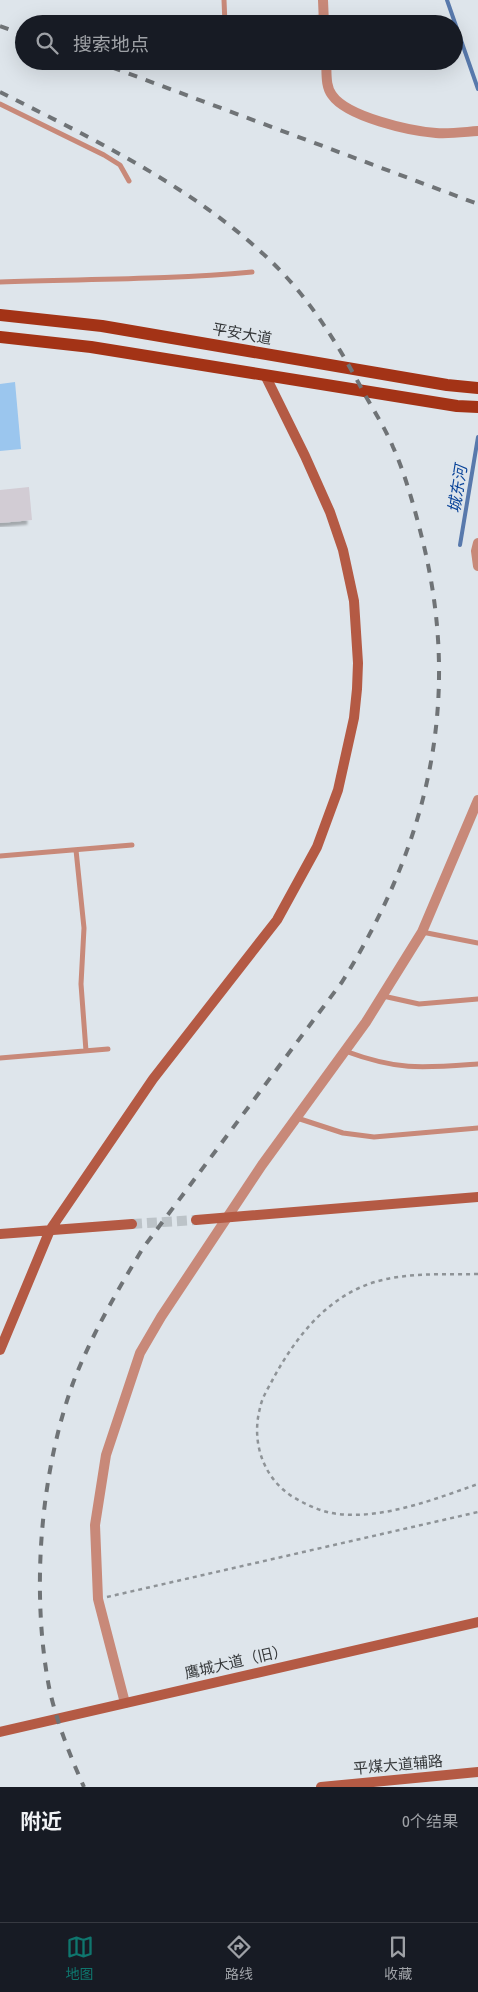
<!DOCTYPE html>
<html lang="zh">
<head>
<meta charset="utf-8">
<style>
	:root { --surface:#171b24; --page:#20242c; --text:#f1f3f6; --muted:#9ea1a6; --line:#363941; --accent:#0f766e }
	body { margin:0; font-family:"Fira Sans Condensed","Noto Sans SC",sans-serif; background:var(--page); color:var(--text) }
	.list { margin:0; padding:0; list-style:none }
	h2 { display:flex; justify-content:space-between; align-items:center; height:65px; margin:0; padding:0 20px; font-size:21px }
	h2 small { font-size:16px; font-weight:400; color:var(--muted) }
	.icon { flex:none; width:28px; height:28px; fill:none; stroke:currentColor; stroke-width:2; stroke-linecap:round; stroke-linejoin:round }
	.map { position:relative; flex:none; width:478px; height:1787px; overflow:hidden }
	.search { position:absolute; background:var(--surface); box-shadow:0 5px 20px #0002; left:15px; right:15px; top:15px; height:55px; display:flex; align-items:center; gap:12px; box-sizing:border-box; padding:0 18px; border-radius:28px; color:var(--muted); font-size:19px }
	.sheet { height:135px; background:var(--surface) }
	nav { display:flex; justify-content:space-around; align-items:center; box-sizing:border-box; height:70px; border-top:1px solid var(--line); background:var(--surface); font-size:14px; color:var(--muted) }
	nav a { display:grid; justify-items:center; gap:2px }
	nav .on { color:var(--accent) }
	.map>svg:first-child { display:block }
	.grass { fill:#9bc6ee }
	.lines { fill:none; stroke-linecap:round; stroke-linejoin:round }
	.stream { stroke:#5879ac; stroke-width:4 }
	.building { fill:#d2ccd4; filter:url(#shadow) }
	.secondary-tunnel { stroke:#bcc3c8; stroke-width:10; stroke-dasharray:10 5; stroke-linecap:butt }
	.path { stroke:#8e9397; stroke-width:2.5; stroke-dasharray:4 4; stroke-linecap:butt }
	.lane { stroke:#c88979; stroke-width:5 }
	.street { stroke:#c88979; stroke-width:10 }
	.secondary { stroke:#b45a44; stroke-width:10 }
	.primary { stroke:#a33316; stroke-width:12 }
	.rail { stroke:#6f7376; stroke-width:4; stroke-dasharray:9 9; stroke-linecap:butt }
	.labels { text-anchor:middle; stroke-width:4; stroke-linejoin:round; paint-order:stroke }
	.street-label { font-size:15px; fill:#36393b; stroke:#dee5eb }
	.water-label { font-size:16px; font-style:italic; fill:#0b459a; stroke:#dee5eb }
</style>
</head>
<body>
<div class="map">
<svg width="478" height="1787" viewBox="0 0 478 1787">
	<defs>
		<filter id="shadow"><feDropShadow dx="-4.5" dy="4.5" stdDeviation="1" flood-color="#0004"/></filter>
	</defs>
	<rect width="100%" height="100%" fill="#dee5eb"/>
	<path class="grass" d="M15,382L21,449L0,451V384Z"/>
	<g class="lines">
		<path class="stream" d="M447,0L478,89
			M460,545L478,437"/>
	</g>
	<path class="building" d="M29,487L32,520L0,523V490Z"/>
	<g class="lines">
		<path class="secondary-tunnel" d="M132,1224L196,1220"/>
		<path class="path" d="M478,1274C438,1275 396,1271 359,1288C320,1306 294,1341 274,1377C269,1387 262,1397 260,1408C251,1442 263,1478 293,1497C307,1505 321,1512 338,1514C385,1519 435,1499 478,1484
			M107,1597L478,1512"/>
		<path class="lane" d="M224,0L225,24
			M225,23L324,17
			M227,61L228,66
			M0,104L104,155L120,165L129,181
			M0,282C84,279 168,280 252,272
			M76,850L84,928L81,984L86,1051
			M0,856L132,845
			M422,932L478,943
			M383,996L419,1004L478,999
			M345,1051C399,1071 423,1068 478,1064
			M0,1058L108,1049
			M297,1118L343,1133L374,1137L478,1128"/>
		<path class="street" d="M323,0L324,24
			M326,61C327,72 325,86 332,95C347,117 410,131 436,133C450,134 464,132 478,131
			M478,543L476,551L478,566
			M125,1703L98,1599L95,1525L106,1455L140,1353L161,1317L262,1165L366,1022L422,932L478,800"/>
		<path class="secondary" d="M196,1220L478,1197
			M0,1234L132,1224
			M0,1350L50,1230L153,1079L277,920L317,847L338,790L354,718L357,689L358,663L354,601L343,550L330,512L305,456L265,375
			M0,1732L478,1622
			M321,1787L478,1772"/>
		<path class="primary" d="M0,315L102,326L447,385L478,388
			M0,337L91,347L457,406L478,407"/>
		<path class="rail" d="M0,26L24,35
			M95,61L478,204
			M0,92C89,137 185,183 260,251C306,292 335,339 364,393C374,411 385,428 393,447C406,476 415,510 423,542C462,702 428,844 342,982L143,1248C117,1291 91,1336 73,1383C40,1474 31,1592 49,1687C56,1720 70,1756 84,1787"/>
	</g>
	<g class="labels">
		<g class="street-label">
			<text transform="translate(242 334) rotate(10)" y="5">平安大道</text>
			<text transform="translate(236 1662) rotate(-13)" y="5">鹰城大道（旧）</text>
			<text transform="translate(398 1765) rotate(-5)" y="5">平煤大道辅路</text>
		</g>
		<g class="water-label">
			<text transform="translate(457 489) rotate(-81)" y="6">城东河</text>
		</g>
	</g>
</svg>
<div class="search"><svg class="icon" aria-label="search" viewBox="0 0 24 24"><circle cx="10" cy="10" r="6"/><path d="M15 15l6 6"/></svg>搜索地点</div>
</div>
<section class="sheet">
<h2>附近<small>0个结果</small></h2>
<ul class="list">
</ul>
</section>
<nav>
<a class="on"><svg class="icon" aria-label="map" viewBox="0 0 24 24"><path d="M3 6l6-2 6 2 6-2v14l-6 2-6-2-6 2zM9 4v14M15 6v14"/></svg>地图</a>
<a><svg class="icon" aria-label="directions" viewBox="0 0 24 24"><path d="M12 3l9 9-9 9-9-9zM9 14v-3h6M13 9l2 2-2 2"/></svg>路线</a>
<a><svg class="icon" aria-label="saved" viewBox="0 0 24 24"><path d="M7 4h10v16l-5-4-5 4z"/></svg>收藏</a>
</nav>
</body>
</html>
